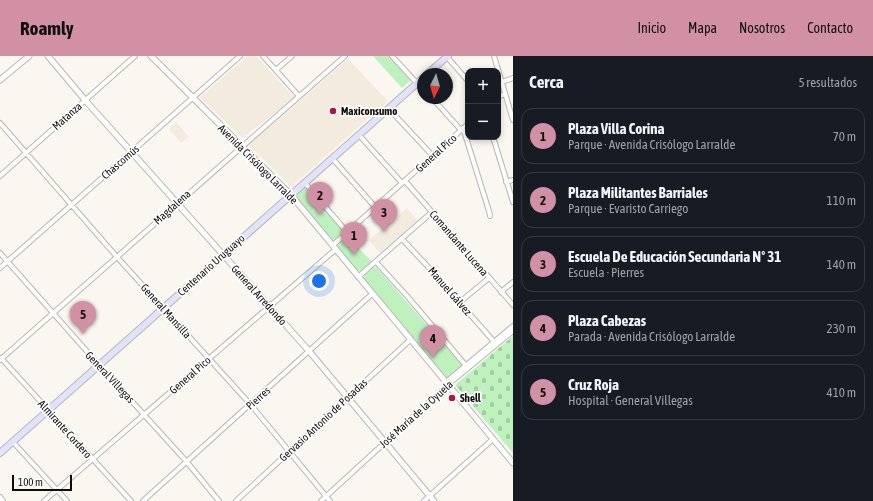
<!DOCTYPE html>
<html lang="es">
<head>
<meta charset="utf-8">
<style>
	:root { --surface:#171b24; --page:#242831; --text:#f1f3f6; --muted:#9ea1a6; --line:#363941; --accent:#d290a5 }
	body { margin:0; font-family:"Asap Condensed",sans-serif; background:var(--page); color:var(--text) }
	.controls { position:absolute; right:12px; top:12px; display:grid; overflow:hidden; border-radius:8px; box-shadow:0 2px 6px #0003 }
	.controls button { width:36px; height:36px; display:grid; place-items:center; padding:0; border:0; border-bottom:1px solid var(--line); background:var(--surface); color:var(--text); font:20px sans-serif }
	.compass { position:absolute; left:417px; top:12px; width:36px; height:36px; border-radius:50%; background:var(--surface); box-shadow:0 2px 6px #0003; rotate:185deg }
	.scale { position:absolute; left:12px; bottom:10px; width:60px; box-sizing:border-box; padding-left:4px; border:2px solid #0f0d0b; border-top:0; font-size:11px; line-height:14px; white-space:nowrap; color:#0f0d0b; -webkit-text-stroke:3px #fff; paint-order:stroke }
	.you { position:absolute; left:319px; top:225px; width:14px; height:14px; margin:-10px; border:3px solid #fff; border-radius:50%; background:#1a73e8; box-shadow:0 0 0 6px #1a73e833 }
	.badge { display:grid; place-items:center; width:26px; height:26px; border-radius:50%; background:var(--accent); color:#111; font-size:13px; font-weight:700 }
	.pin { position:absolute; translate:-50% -33px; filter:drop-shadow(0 1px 2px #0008) }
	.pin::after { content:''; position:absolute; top:21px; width:14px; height:12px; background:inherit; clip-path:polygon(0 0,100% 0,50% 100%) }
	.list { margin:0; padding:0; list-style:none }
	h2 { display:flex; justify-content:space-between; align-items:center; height:52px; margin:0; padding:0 16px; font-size:17px }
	h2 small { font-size:13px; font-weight:400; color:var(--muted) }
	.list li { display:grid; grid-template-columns:26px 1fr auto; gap:12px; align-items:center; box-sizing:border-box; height:56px; margin:0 8px 8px; padding:0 8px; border:1px solid var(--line); border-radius:12px }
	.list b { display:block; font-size:15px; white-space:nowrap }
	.list p { margin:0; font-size:13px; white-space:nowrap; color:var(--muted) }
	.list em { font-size:13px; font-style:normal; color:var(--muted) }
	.map { position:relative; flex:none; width:513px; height:445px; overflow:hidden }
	header { display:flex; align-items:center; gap:24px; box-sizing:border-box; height:56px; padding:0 20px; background:var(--accent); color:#111 }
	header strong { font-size:19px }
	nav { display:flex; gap:22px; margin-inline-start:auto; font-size:14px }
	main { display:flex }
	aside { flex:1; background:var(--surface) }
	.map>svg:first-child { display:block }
	.built { fill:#f4ebdf }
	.green { fill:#bef1be }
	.cemetery { fill:url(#cemetery-stones) }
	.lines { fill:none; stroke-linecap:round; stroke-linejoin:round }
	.minor-casing { stroke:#bab6b0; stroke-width:6 }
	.tertiary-casing { stroke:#bab6b0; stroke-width:7 }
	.secondary-casing { stroke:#bab6b0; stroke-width:8 }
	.minor { stroke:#fff; stroke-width:4 }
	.tertiary { stroke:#fff; stroke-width:5 }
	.secondary { stroke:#e1e2fb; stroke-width:6 }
	.poi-dot { fill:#ab1642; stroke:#fff; stroke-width:1.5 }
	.labels { text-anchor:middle; stroke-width:3.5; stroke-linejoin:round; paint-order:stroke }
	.poi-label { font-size:11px; font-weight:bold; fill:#0f0d0b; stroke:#fff; text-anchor:start }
	.street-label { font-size:11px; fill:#0f0d0b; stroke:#fff }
</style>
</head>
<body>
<header>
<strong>Roamly</strong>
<nav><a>Inicio</a><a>Mapa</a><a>Nosotros</a><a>Contacto</a></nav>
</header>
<main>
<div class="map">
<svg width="513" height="445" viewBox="0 0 513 445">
	<defs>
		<pattern id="cemetery-stones" width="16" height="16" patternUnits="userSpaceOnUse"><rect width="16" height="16" fill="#bef1be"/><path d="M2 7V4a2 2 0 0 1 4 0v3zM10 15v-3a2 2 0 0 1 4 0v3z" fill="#a2cda2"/></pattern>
	</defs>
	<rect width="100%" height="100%" fill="#faf6f0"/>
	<path class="built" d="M248,0H256L295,42L242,82L200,41Z
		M348,3L388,45L291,131L249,89Z
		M176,66L189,81L181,87L169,73Z
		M407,152L418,165L380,197L369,184Z"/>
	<path class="green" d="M373,0H389L411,24L402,32Z
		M304,132H307L344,176L335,184L331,183L297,142V138Z
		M346,179L372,206L362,215L357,214L338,191V188Z
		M373,211L377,212L462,309V311L448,322L446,321L364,223L365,219Z"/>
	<path class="cemetery" d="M513,280V397L455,329Z"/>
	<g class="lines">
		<defs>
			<path id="minor" d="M263,0L299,40
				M392,0L413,23L423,32
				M494,0L513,64
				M447,1L468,25
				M276,14L292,0
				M502,26L513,22
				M498,41L505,38
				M432,42L461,74
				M389,53L432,99
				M0,67L117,201L251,349L330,445
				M463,72L489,155L490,160
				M359,79L402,127
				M493,81L513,146
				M332,102L375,151
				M0,120L135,0
				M405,125L513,249
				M506,126L513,124
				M305,127L347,176
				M402,183L432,215L496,288
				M333,189L468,68
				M0,197L99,309L186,405L219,445
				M376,206L407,240L468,312
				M0,212L240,0
				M358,221L432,156
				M501,236L513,226
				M460,246L489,222
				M1,302L131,445
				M0,304L345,0
				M446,326L513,270
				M13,386L67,445
				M0,441L3,445
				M44,445L336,193
				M143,445L372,238
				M236,445L410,284
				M321,445L451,326L513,275
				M424,445L493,383"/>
			<path id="tertiary" d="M48,0L85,44L309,295L434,445
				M151,0L291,139L513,407
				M0,24L29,0"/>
			<path id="secondary" d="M427,18L448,0
				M0,397L423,22"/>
		</defs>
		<use href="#minor" class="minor-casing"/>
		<use href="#tertiary" class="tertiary-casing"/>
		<use href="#secondary" class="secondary-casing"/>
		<use href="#minor" class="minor"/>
		<use href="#tertiary" class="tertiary"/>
		<use href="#secondary" class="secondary"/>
	</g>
	<g class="poi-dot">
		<circle cx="333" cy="55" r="4"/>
		<circle cx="452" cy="342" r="4"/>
	</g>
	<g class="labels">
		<g class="poi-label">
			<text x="341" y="59">Maxiconsumo</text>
			<text x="460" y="346">Shell</text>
		</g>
		<g class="street-label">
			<text transform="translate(67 60) rotate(-42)" y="4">Matanza</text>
			<text transform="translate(436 97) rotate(-42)" y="4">General Pico</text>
			<text transform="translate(120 106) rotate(-41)" y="4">Chascomús</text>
			<text transform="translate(258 108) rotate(45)" y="4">Avenida Crisólogo Larralde</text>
			<text transform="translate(172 151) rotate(-42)" y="4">Magdalena</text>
			<text transform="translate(459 187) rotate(49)" y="4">Comandante Lucena</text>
			<text transform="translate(211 209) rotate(-42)" y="4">Centenario Uruguayo</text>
			<text transform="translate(450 235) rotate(49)" y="4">Manuel Gálvez</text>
			<text transform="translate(259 239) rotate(48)" y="4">General Arredondo</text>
			<text transform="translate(166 255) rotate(48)" y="4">General Mansilla</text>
			<text transform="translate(190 319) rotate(-41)" y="4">General Pico</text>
			<text transform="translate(110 321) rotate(47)" y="4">General Villegas</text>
			<text transform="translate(258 342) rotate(-42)" y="4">Pierres</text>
			<text transform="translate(416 358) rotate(-42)" y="4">José María de la Oyuela</text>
			<text transform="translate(323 364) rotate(-43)" y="4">Gervasio Antonio de Posadas</text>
			<text transform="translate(65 373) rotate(48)" y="4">Almirante Cordero</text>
		</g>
	</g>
</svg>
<div class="controls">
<button>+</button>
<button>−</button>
</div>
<svg class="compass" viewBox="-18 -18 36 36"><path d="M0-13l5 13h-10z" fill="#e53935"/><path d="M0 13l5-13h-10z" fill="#9ea1a6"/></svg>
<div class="scale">100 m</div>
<div class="you"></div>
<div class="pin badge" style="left:354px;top:199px">1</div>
<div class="pin badge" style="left:320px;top:159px">2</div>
<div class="pin badge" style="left:384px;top:176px">3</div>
<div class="pin badge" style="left:433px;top:302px">4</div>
<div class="pin badge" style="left:83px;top:278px">5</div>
</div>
<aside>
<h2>Cerca<small>5 resultados</small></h2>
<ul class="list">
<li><span class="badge">1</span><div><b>Plaza Villa Corina</b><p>Parque · Avenida Crisólogo Larralde</p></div><em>70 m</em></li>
<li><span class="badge">2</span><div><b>Plaza Militantes Barriales</b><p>Parque · Evaristo Carriego</p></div><em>110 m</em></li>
<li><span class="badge">3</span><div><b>Escuela De Educación Secundaria Nº 31</b><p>Escuela · Pierres</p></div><em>140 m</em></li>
<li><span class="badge">4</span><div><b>Plaza Cabezas</b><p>Parada · Avenida Crisólogo Larralde</p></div><em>230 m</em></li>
<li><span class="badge">5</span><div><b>Cruz Roja</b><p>Hospital · General Villegas</p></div><em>410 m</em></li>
</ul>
</aside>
</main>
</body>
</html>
